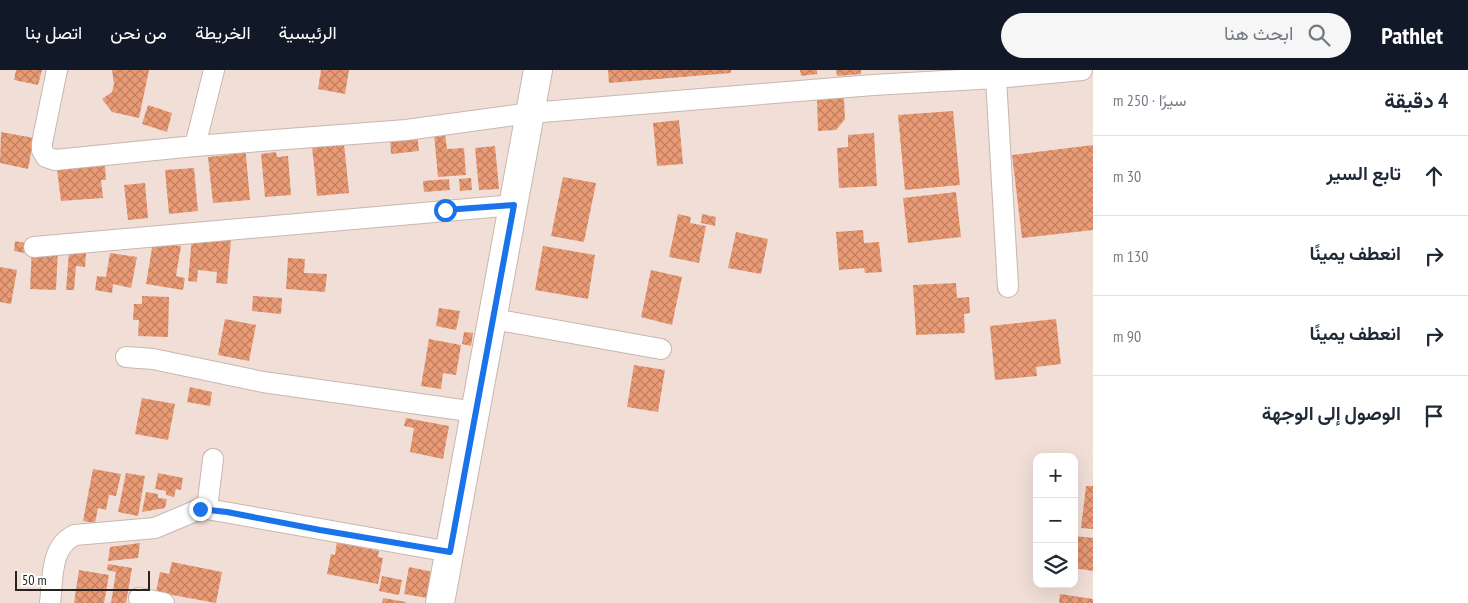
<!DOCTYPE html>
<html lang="ar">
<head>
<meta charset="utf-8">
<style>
	:root { --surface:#fff; --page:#f6f6f7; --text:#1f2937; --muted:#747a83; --line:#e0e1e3; --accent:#111827 }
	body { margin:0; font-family:"PT Sans Narrow",Vazirmatn,sans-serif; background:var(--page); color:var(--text); direction:rtl }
	.controls { position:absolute; right:15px; bottom:15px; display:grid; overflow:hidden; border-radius:10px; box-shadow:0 5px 20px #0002 }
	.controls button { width:45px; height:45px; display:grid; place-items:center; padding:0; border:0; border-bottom:1px solid var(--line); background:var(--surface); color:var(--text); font:25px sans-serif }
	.scale { position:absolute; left:15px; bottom:12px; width:135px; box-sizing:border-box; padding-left:5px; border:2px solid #292320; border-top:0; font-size:14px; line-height:18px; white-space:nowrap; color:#292320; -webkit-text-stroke:4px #fff; paint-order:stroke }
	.stop { position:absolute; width:15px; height:15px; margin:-11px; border:4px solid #1a73e8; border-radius:50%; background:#fff }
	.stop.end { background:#1a73e8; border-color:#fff; box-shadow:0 1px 5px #0008 }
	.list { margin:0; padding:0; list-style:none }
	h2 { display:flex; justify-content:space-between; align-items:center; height:65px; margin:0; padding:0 20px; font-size:21px }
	h2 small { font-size:16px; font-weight:400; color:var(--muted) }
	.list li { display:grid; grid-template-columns:32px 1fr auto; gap:15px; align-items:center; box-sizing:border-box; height:80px; padding:0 20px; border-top:1px solid var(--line) }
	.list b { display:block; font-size:19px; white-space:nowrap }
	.list em { font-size:16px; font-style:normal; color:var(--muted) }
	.icon { flex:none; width:28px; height:28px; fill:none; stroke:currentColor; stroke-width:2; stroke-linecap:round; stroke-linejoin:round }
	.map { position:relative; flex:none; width:1093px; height:533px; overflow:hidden; direction:ltr }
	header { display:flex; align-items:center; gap:30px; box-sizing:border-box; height:70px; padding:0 25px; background:var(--accent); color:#fff }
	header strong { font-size:24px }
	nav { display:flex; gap:28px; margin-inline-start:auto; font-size:18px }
	.search { width:350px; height:45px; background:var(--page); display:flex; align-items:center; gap:12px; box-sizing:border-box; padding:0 18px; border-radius:28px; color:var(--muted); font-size:19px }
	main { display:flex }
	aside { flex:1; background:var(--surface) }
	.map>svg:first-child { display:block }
	.building { fill:url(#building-cross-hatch) }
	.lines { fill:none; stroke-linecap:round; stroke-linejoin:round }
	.minor-casing { stroke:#c8b7af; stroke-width:22 }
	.secondary-casing { stroke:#c8b7af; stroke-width:30 }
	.minor { stroke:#fff; stroke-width:20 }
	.secondary { stroke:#fff; stroke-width:28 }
	.route { stroke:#1a73e8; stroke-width:6 }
</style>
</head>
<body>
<header>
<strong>Pathlet</strong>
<div class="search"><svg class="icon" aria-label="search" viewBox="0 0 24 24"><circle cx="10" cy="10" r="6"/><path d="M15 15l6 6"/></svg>ابحث هنا</div>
<nav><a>الرئيسية</a><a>الخريطة</a><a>من نحن</a><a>اتصل بنا</a></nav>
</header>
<main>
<aside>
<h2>4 دقيقة<small>سيرًا · 250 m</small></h2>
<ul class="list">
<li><svg class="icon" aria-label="ahead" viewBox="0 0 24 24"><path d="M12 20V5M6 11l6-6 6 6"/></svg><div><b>تابع السير</b></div><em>30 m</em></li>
<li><svg class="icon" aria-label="right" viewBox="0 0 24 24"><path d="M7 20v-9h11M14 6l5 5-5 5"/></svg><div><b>انعطف يمينًا</b></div><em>130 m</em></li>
<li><svg class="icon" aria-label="right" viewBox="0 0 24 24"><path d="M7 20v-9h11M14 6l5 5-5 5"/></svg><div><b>انعطف يمينًا</b></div><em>90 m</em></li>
<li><svg class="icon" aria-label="arrive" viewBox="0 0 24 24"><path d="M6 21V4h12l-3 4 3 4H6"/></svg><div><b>الوصول إلى الوجهة</b></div></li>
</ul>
</aside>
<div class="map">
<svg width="1093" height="533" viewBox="0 0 1093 533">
	<defs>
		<pattern id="building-cross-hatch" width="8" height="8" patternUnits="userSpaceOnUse" patternTransform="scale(1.25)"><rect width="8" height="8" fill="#ea9b75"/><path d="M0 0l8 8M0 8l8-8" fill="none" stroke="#be7e60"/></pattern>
	</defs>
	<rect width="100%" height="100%" fill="#f1dfd7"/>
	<path class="building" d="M16,0H42L38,15L14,10Z
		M112,0H149L139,48L112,42L102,29L112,22L114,14Z
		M321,0H349L345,24L318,19Z
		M608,0H731V3L609,13Z
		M800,0H817V4L801,6Z
		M836,0H861V4L837,6Z
		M844,28L845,49L836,60L818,61L817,29Z
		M148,35L172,43L167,62L142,54Z
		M953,41L960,115L905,120L898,45Z
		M679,50L683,94L657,96L653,53Z
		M1,62L34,68L28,99L0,93Z
		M417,62L419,81L391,84L390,65Z
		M445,63L447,79L464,78L466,105L438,107L434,64Z
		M874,63L877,116L839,118L837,78L848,77V65Z
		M344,73L349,123L317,126L312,76Z
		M245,75L250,130L213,133L208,87L229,85V77Z
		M1093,75V160L1022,168L1012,85Z
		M495,76L499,119L479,120L475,78Z
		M276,82L277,87L288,86L291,125L265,127L261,84Z
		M105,95L106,110H101L103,128L61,131L57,99Z
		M194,98L198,141L169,144L165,100Z
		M563,107L596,113L584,172L551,166Z
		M471,108L472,120L460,121L459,109Z
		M449,109L450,120L424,122L423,111Z
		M145,113L148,148L128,150L124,115Z
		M956,122L961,167L908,173L903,128Z
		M678,144L691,147L690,153L706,156L699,193L669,187Z
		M702,144L716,147L715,156L701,153Z
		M863,160L864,173L879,172L882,202L865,203L864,198L839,200L836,162Z
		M736,162L768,169L761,204L728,198Z
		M192,167L231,170L227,214L216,213L217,202L198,200L197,212L188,211Z
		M15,171L31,174L30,184L14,181Z
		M153,172L181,176L176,206L185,208L183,220L146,214Z
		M543,176L595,185L588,229L535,220Z
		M32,178L58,180L56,220L30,219Z
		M69,182L86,183L85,197L76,196L74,220H66Z
		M110,183L137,187L131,218L113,214L112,223L95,220L97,206L106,207Z
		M288,188L305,189L304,203L327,204L325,222L286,219Z
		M0,197L17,200L11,234L0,232Z
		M651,200L682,207L672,255L641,247Z
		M956,213L957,228L969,227L970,243L964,244L965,263L916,265L913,215Z
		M142,226L169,227L168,267L138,266L139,250H133L134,234H142Z
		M253,226L282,228L281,244L252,241Z
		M439,238L460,241L456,260L436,256Z
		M225,249L256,255L249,291L218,285Z
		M1056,249L1061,294L1036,297L1037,306L995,310L990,256Z
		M464,262L473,263L471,276L462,274Z
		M429,269L461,275L456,305L443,303L441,319L421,316Z
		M634,295L665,300L658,342L627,337Z
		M190,317L212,322L210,336L187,332Z
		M142,328L175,334L168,370L135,364Z
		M406,348L449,356L443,389L410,382L414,358L404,356Z
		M93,399L121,404L116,426L109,425L106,440L98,438L95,453L83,451Z
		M126,403L145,406L138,446L118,442Z
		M158,403L183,408L181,420L176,419L174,427L166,425V421L155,419Z
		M1086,416H1093V459L1081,458Z
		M146,422L158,424V428L167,429L165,438L142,442Z
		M1076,466L1093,468V501L1074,498Z
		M337,472L379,481L378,487L383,488L378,514L327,504L331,484L335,485Z
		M140,473L138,488L108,491L110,477Z
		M172,492L222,502L216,533L156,522L160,502L169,504Z
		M108,494L132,498L126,533H111L116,502L107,500Z
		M409,497L438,503L433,529L404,524Z
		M79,500L109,505L104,533H74Z
		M382,506L402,510L399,525L379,521Z
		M1060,524L1093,529V533H1059Z
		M383,528L406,532V533H382Z"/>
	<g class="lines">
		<defs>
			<path id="minor" d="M57,0L42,73V80L46,87L55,90L195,76L406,60L530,43L873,15L996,8L1082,0
				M996,8L1008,217
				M195,76L214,0
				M34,177L514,135
				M493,249L661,279
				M126,287L153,289L263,312L476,342
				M207,439L213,389
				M139,528L164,533
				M50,533C53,509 50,476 75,465L155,458L200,439H207L450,482"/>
			<path id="secondary" d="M440,533L538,0"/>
		</defs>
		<use href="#minor" class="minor-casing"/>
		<use href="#secondary" class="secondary-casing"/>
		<use href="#minor" class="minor"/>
		<use href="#secondary" class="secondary"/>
	</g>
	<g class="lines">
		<path class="route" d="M200,439L227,442L320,460L450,482L514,135L445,140"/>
	</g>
</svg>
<div class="controls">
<button>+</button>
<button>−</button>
<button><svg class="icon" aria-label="layers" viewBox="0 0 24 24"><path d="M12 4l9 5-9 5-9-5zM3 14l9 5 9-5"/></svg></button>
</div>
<div class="scale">50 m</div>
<div class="stop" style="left:445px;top:140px"></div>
<div class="stop end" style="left:200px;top:439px"></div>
</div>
</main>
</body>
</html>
